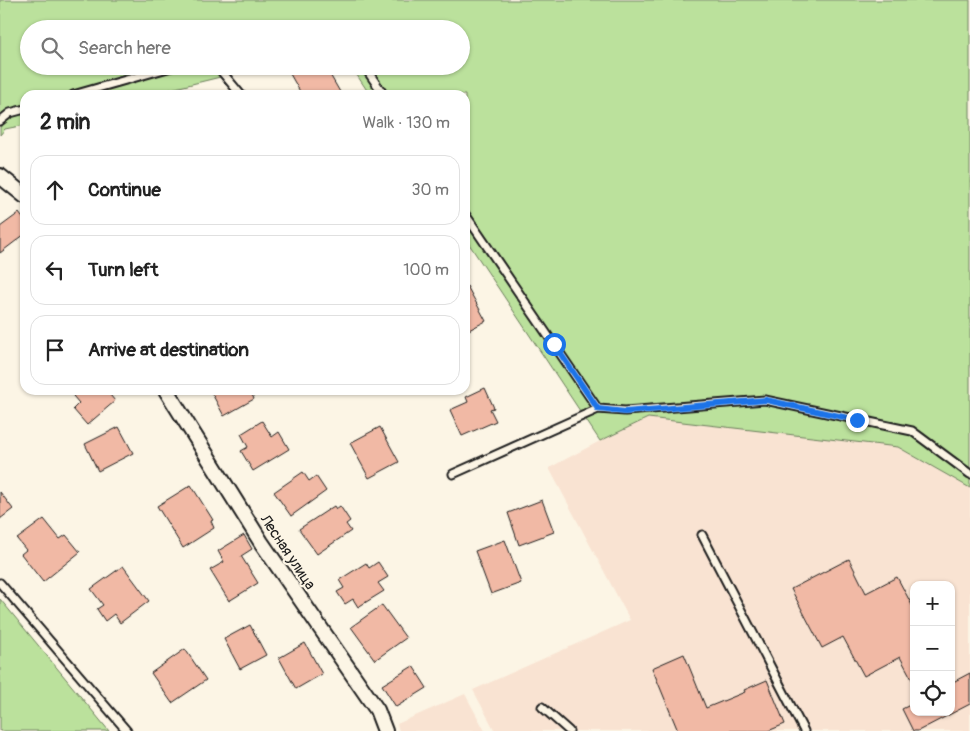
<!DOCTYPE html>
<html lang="en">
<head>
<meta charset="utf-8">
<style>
	:root { --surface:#fff; --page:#f6f6f6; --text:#222; --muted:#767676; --line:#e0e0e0 }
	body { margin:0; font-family:Pangolin,sans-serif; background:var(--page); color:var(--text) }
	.controls { position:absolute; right:15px; bottom:15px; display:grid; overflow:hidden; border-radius:10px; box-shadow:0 1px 4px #0004 }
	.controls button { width:45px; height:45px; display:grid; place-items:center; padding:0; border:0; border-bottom:1px solid var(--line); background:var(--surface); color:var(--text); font:25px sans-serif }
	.stop { position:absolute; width:15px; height:15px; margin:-11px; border:4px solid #1a73e8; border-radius:50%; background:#fff }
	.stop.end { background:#1a73e8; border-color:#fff; box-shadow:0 1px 5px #0008 }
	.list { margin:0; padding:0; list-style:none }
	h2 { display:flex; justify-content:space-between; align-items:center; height:65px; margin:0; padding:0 20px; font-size:21px }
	h2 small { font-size:16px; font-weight:400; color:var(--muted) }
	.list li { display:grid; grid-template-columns:32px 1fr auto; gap:15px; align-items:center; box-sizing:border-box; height:70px; margin:0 10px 10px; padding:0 10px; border:1px solid var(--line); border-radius:15px }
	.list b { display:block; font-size:19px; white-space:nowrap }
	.list em { font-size:16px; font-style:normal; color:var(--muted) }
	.icon { flex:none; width:28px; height:28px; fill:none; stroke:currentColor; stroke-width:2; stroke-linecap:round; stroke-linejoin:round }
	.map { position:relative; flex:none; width:970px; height:731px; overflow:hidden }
	.search { position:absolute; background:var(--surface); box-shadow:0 1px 4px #0004; left:20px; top:20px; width:450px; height:55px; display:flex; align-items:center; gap:12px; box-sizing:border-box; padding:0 18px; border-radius:28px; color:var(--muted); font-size:19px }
	.panel { position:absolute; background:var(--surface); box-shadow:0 1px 4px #0004; left:20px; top:90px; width:450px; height:305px; border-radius:15px }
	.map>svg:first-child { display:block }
	.built { fill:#f9e3d2; fill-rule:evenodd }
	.green { fill:#bbe19c; stroke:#6c7e5c }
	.building { fill:#f1b9a5; stroke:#1c1c1c }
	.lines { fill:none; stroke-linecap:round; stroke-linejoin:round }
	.service-casing { stroke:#1c1c1c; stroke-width:11 }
	.minor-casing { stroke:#1c1c1c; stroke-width:18 }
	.service { stroke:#fcf5e5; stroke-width:7 }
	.minor { stroke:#fcf5e5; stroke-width:14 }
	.route { stroke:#1a73e8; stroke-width:6 }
	.labels { text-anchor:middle; stroke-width:4.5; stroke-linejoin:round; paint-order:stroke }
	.street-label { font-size:15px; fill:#1c1c1c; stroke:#fcf5e5 }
</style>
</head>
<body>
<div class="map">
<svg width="970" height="731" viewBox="0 0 970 731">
	<rect width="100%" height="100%" fill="#fcf5e5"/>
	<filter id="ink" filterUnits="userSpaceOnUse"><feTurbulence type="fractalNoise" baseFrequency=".02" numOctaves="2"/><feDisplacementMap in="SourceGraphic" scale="10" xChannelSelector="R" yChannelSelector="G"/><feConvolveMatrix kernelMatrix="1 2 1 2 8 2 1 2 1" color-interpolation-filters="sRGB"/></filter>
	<g filter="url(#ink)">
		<path class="built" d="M648,418L898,447L970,488V731H495L473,690L630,620L549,468L600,441ZM914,585H951V712H914Z
			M465,694L485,731H399L397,724Z"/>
		<path class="green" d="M0,0H970V488L898,447L648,418L600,441L465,238V95H370L351,66H461V29H29V66H265L147,95H25V125L5,129L0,135Z
			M0,599L109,731H0Z"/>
		<path class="building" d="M304,66H325L340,92L335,95H302L290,74Z
			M19,213L25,221V234L0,253V227Z
			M467,286L486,321L465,332V287Z
			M485,388L494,408L490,409L496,421L462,436L450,410L468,402L466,397Z
			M79,390H106L115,401L87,425L73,409L79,403L73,396Z
			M210,390H250L254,399L224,416Z
			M262,421L272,437L279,432L289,449L253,471L241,451L248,447L241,434Z
			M119,427L133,453L98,471L85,444Z
			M380,427L399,462L369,478L350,443Z
			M303,472L309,481L316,476L326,491L291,516L274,492Z
			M191,485L213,520L211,521L214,528L183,548L157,506Z
			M0,492L13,509L0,519Z
			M542,500L554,532L519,545L508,513Z
			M334,506L336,509L340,506L350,521L346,524L351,531L317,554L299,529Z
			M44,519L60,539L66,535L80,552L43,582L21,554L26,550L17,539Z
			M244,535L252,549L241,556L258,583L229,601L210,570L224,562L218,551Z
			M505,540L521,583L491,594L475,551Z
			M849,559L866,593L897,577L914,609V683L900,657L864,676L843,637L822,648L791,589Z
			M378,562L388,577L378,583L384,591L358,607L353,599L345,604L337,592L344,588L339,580L366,563L369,568Z
			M123,566L149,601L120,623L114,614L105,621L97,609L103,605L91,589Z
			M382,605L406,638L375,660L351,627Z
			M250,625L266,655L240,669L224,639Z
			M305,643L322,674L296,689L279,658Z
			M185,649L206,680L172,703L151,673Z
			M684,654L706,708L745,692L744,690L767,680L785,724L768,731H678L652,668Z
			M413,666L427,688L396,707L382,685Z
			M970,673V704L918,731H913L902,709L914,703V712H951V680L953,682Z"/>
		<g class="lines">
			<defs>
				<path id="service" d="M217,66L241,95
					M364,66L384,95
					M73,95L175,66
					M0,121L10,113L25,109
					M465,214L598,409
					M453,474L598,409L625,411L765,400L912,431L970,474
					M702,535L804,731
					M0,583L127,731
					M542,707L569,731"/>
				<path id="minor" d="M0,176L25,196
					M166,390L261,542L377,710L385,731"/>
			</defs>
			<use href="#service" class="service-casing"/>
			<use href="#minor" class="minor-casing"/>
			<use href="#service" class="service"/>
			<use href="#minor" class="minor"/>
		</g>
	</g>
	<g class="lines" filter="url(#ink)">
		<path class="route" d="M554,344L598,409L625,412L766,400L857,420"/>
	</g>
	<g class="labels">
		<g class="street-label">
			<text transform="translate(288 552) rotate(56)" y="5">Лесная улица</text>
		</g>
	</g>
</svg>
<div class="controls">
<button>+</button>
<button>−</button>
<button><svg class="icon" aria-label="locate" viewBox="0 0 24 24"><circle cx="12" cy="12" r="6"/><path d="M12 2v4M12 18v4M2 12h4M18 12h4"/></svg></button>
</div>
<div class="stop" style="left:554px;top:344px"></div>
<div class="stop end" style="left:857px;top:420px"></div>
<div class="search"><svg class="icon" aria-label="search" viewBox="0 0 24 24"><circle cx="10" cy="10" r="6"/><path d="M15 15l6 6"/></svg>Search here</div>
<section class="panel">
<h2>2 min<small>Walk · 130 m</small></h2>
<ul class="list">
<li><svg class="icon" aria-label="ahead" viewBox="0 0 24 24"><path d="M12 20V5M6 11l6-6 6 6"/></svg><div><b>Continue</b></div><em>30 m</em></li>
<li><svg class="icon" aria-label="left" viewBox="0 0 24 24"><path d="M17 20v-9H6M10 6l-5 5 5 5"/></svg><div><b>Turn left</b></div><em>100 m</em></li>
<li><svg class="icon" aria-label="arrive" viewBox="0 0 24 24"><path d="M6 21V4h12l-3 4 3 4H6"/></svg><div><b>Arrive at destination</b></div></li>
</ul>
</section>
</div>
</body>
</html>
